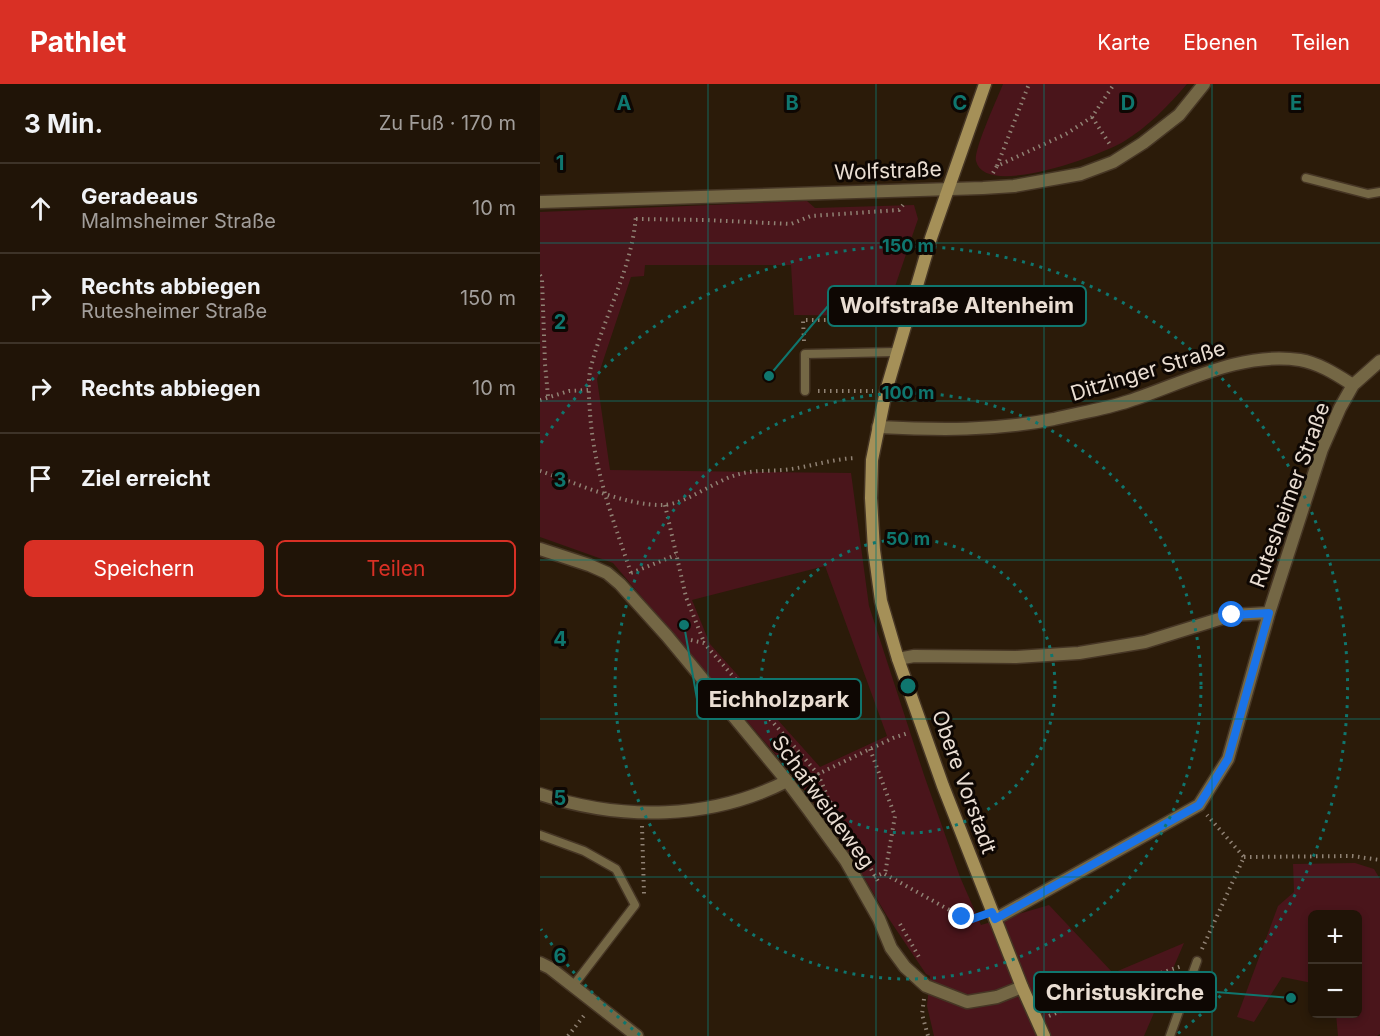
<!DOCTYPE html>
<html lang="de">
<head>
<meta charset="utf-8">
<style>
	:root { --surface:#201407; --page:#2d2115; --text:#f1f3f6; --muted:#a29e9b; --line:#3d3328; --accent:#d93025 }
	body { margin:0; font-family:Inter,sans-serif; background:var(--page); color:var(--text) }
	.controls { position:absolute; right:18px; bottom:18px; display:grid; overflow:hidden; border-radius:9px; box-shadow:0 3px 9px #0003 }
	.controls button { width:54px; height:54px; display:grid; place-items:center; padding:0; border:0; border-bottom:2px solid var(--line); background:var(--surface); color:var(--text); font:30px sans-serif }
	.stop { position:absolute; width:18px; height:18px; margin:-14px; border:4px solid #1a73e8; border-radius:50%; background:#fff }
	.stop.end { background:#1a73e8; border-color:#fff; box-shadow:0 2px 6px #0008 }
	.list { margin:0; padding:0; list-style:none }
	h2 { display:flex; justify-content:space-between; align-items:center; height:78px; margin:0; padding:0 24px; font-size:26px }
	h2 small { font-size:20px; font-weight:400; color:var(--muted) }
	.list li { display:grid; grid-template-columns:39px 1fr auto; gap:18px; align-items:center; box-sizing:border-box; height:90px; padding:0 24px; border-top:2px solid var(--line) }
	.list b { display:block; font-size:22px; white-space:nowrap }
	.list p { margin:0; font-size:20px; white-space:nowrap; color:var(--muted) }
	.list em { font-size:20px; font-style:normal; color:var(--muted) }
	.actions { display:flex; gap:12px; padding:18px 24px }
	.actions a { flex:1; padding:14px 0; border:2px solid var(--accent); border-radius:9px; text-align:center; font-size:21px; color:var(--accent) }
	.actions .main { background:var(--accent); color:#fff }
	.icon { flex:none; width:33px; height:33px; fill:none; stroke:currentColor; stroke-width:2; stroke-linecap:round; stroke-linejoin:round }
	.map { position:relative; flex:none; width:840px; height:952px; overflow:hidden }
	header { display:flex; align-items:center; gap:36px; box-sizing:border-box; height:84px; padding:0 30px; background:var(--accent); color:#fff }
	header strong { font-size:28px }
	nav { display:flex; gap:33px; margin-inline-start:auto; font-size:21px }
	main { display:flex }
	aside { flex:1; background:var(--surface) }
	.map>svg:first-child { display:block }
	.green { fill:#4a151b; fill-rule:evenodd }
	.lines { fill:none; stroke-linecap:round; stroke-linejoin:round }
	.lane-casing { stroke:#463625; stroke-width:11 }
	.street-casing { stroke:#463625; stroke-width:15 }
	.secondary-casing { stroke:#463625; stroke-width:15 }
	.path { stroke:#908274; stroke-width:4; stroke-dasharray:1.5 4.5; stroke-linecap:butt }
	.lane { stroke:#746745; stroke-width:8 }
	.street { stroke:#746745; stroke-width:12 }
	.secondary { stroke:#a59058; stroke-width:12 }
	.route { stroke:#1a73e8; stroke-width:8 }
	.grid { fill:none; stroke:#0f766e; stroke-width:1.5; stroke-opacity:0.55 }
	.ring { fill:none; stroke:#0f766e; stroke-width:3; stroke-dasharray:3 6 }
	.labels { text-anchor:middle; stroke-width:6; stroke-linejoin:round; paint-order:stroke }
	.street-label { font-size:21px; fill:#eaded3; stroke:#0e0703 }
	.grid-label { font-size:20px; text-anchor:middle; font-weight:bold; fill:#0f766e; stroke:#0e0703; stroke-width:6; stroke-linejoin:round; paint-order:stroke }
	.centre { fill:#0f766e; stroke:#0e0703; stroke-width:3 }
	.ring-label { font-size:18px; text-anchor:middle; font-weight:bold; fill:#0f766e; stroke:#0e0703; stroke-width:6; stroke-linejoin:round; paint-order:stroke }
	.leader { fill:none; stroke:#0f766e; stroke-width:2 }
	.callout-dot { fill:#0f766e; stroke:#0e0703; stroke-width:2 }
	.callout { fill:#0e0703; stroke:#0f766e; stroke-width:2 }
	.callout-label { font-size:22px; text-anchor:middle; font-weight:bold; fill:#eaded3 }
</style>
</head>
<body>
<header>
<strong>Pathlet</strong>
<nav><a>Karte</a><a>Ebenen</a><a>Teilen</a></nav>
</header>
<main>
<aside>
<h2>3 Min.<small>Zu Fuß · 170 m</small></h2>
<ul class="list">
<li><svg class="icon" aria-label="ahead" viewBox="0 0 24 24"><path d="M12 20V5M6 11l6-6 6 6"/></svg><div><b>Geradeaus</b><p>Malmsheimer Straße</p></div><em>10 m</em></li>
<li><svg class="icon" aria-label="right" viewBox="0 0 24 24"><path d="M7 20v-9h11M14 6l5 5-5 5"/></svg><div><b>Rechts abbiegen</b><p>Rutesheimer Straße</p></div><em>150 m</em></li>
<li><svg class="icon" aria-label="right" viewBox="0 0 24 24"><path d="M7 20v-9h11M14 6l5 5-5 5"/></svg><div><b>Rechts abbiegen</b></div><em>10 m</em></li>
<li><svg class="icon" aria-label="arrive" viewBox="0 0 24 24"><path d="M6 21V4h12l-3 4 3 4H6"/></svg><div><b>Ziel erreicht</b></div></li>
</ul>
<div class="actions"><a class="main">Speichern</a><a>Teilen</a></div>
</aside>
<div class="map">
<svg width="840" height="952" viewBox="0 0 840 952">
	<rect width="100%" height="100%" fill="#2b1b09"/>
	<path class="green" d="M463,0H647C628,22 608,43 583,58C561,71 445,115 436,77C433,67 458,13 463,0Z
		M267,117L275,124L374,121L378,135L345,232L254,231L251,181H105L104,192L91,193L57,295L70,386L311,389L329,522L384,691L420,793L441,841L509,821L573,889L644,859L604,952H394L387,922L390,892L386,890L347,832L306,763L258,697L73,479L0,453V128ZM285,482L347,652L280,683L170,560L152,516Z
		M815,779L834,785L840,795V950L837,952H798L796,930H818V830H772V899L742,893L714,938L697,933L738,822L754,808L753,780Z"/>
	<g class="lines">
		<defs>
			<path id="lane" d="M766,94L828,110L840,108
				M265,307V270L356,268
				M0,751L44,767L76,785L95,821L33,902
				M630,952L657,877"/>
			<path id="street" d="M0,118L443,104L474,102L541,90L573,78L603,59L639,31L664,0
				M338,343C399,346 454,347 514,335C539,329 565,325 589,317C644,299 701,267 760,276C779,279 797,291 813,301
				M0,465L49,481L67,489L80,500L127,552L247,697L268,725L306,777L339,835L351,864L365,883L386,902L427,918L457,913L482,903
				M358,575L374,572L476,573L539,569L605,558L692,531L729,529
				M0,710C81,737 171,736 247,697
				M455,835L659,721L688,675L729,529L782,365L800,324L813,301L840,277
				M0,879L10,884L97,952"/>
			<path id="secondary" d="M445,0L391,154L346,307L332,376L331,414L334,466L341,517L358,575L403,702L482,903L504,952"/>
		</defs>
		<use href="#lane" class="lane-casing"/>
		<use href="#street" class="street-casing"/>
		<use href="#secondary" class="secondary-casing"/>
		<path class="path" d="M552,33L571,62
			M457,82L489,0
			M453,89L457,82L526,50L552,33L574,0
			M96,135L166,136L251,140L271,132L359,126L363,121
			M0,191L2,195L5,280L8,312
			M264,257L263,236H352
			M278,307H333
			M0,316L29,307L48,306
			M0,387C36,399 86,422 124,421C145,420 175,397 196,391C214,385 233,388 251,385C272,382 293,375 315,374
			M125,421L146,513L164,558
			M91,489C73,435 54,387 50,329C49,313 47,295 52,279C65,230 93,182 96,130
			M91,489L136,471
			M151,556L164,559L278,690L353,654L368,649
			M330,665L355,732L345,790
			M278,690L288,714L317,763
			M102,742L104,810
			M704,773L812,772L840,776
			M331,785L339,799
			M334,793L343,789L422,833L432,835L440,832
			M360,840L379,873
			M662,865L704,773L667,731
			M384,915L382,930L388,952
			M509,932L587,900L642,882
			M28,952L46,929"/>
		<use href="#lane" class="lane"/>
		<use href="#street" class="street"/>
		<use href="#secondary" class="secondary"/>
	</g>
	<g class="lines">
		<path class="route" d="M422,833L432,835L452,828L455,835L659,721L688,675L729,529L692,531"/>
	</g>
	<path class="grid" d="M168,0V952M336,0V952M504,0V952M672,0V952M0,159H840M0,317H840M0,476H840M0,635H840M0,793H840"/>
	<g class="ring">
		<circle cx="368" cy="602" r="147"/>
		<circle cx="368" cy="602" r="293"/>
		<path d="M100 951A440 440 0 0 1 1 845M1 359A440 440 0 1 1 636 951"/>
	</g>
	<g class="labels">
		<g class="street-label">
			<text transform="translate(348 87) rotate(-2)" y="7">Wolfstraße</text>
			<text transform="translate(608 287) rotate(-17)" y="7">Ditzinger Straße</text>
			<text transform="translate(750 411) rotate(-70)" y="7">Rutesheimer Straße</text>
			<text transform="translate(424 698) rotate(70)" y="7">Obere Vorstadt</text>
			<text transform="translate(283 718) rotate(54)" y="7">Schafweideweg</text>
		</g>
	</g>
	<g class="grid-label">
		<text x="84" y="26">A</text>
		<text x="252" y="26">B</text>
		<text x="420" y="26">C</text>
		<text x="588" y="26">D</text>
		<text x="756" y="26">E</text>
		<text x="20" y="86">1</text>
		<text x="20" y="245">2</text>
		<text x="20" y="403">3</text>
		<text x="20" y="562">4</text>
		<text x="20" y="721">5</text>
		<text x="20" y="879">6</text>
	</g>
	<circle cx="368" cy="602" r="9" class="centre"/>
	<g class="ring-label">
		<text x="368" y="168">150 m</text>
		<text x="368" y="315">100 m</text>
		<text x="368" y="461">50 m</text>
	</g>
	<path class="leader" d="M229 292L288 222M144 541L157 615M751 914L676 908"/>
	<g class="callout-dot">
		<circle cx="229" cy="292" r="6"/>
		<circle cx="144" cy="541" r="6"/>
		<circle cx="751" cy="914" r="6"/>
	</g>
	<g class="callout">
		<rect x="288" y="202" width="258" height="40" rx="6"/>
		<rect x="157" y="595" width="164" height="40" rx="6"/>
		<rect x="494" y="888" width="182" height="40" rx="6"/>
	</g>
	<g class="callout-label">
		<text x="417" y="229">Wolfstraße Altenheim</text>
		<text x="239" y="623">Eichholzpark</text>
		<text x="585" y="916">Christuskirche</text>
	</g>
</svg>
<div class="controls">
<button>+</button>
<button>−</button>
</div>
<div class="stop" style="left:692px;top:531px"></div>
<div class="stop end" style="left:422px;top:833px"></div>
</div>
</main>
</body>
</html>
